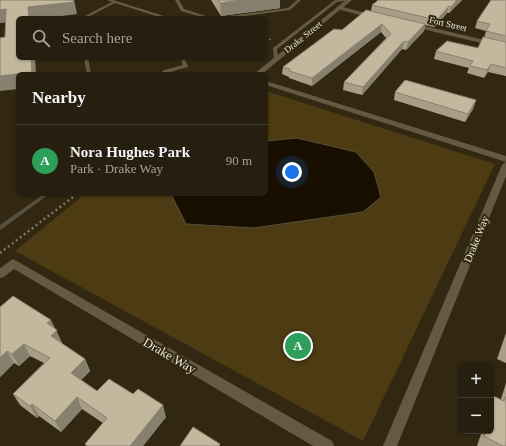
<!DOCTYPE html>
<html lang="en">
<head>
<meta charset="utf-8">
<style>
	:root { --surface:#261e0e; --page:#322b1c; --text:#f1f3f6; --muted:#a4a29e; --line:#423c2e; --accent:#b45309 }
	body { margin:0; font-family:Georgia,serif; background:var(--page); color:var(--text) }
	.controls { position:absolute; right:12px; bottom:12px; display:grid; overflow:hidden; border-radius:6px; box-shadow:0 1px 3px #0004 }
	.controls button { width:36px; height:36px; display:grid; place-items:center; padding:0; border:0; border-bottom:1px solid var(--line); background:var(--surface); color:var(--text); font:20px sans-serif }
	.you { position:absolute; left:292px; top:172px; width:14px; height:14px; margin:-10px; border:3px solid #fff; border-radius:50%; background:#1a73e8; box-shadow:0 0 0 6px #1a73e833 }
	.badge { display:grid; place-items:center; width:26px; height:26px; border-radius:50%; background:var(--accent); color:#fff; font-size:13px; font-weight:700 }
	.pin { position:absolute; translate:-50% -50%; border:2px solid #fff; box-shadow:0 1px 4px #0006 }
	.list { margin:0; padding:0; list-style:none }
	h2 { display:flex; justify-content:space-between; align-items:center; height:52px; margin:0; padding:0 16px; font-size:17px }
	h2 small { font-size:13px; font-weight:400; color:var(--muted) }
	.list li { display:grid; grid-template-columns:26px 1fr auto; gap:12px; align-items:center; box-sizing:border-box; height:72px; padding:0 16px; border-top:1px solid var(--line) }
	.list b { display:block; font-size:15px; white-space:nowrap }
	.list p { margin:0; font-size:13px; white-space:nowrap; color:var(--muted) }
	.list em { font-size:13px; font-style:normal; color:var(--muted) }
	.icon { flex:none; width:22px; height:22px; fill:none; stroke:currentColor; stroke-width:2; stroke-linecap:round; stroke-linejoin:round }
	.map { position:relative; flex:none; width:506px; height:446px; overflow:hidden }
	.search { position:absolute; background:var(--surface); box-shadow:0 1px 3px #0004; left:16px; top:16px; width:252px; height:44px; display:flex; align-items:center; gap:10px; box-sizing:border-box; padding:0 14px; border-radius:6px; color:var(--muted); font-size:15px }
	.panel { position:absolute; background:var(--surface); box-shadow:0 1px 3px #0004; left:16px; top:72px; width:252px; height:124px; border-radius:6px }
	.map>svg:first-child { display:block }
	.green { fill:#4c3b13 }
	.water { fill:#180f00; stroke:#574f40 }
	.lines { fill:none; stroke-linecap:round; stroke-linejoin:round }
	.stream { fill:#574f40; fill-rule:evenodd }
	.path-far1 { stroke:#807765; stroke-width:1.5; stroke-dasharray:1.5 2; stroke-linecap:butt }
	.path { stroke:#807765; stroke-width:2.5; stroke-dasharray:2 3; stroke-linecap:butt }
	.service { fill:#645941; fill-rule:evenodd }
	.minor { fill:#645941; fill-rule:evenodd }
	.tertiary { fill:#645941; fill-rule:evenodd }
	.wall { fill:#a89d87 }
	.shaded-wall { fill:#88806e }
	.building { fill:#c3b79d; stroke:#88806e }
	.labels { text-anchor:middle; stroke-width:4; stroke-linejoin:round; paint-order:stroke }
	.far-street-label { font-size:9px; fill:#e9e3d6; stroke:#322812 }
	.street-label { font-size:11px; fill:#e9e3d6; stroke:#322812 }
	.near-street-label { font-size:13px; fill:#e9e3d6; stroke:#322812 }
</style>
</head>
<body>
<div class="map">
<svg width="506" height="446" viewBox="0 0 506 446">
	<rect width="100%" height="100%" fill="#322812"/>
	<path class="green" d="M266,91L495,164L363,441L15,251L85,194H266Z"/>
	<path class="water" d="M297,138L356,152L374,172L381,197L363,212L302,221L254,228L186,224L171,194H266V141Z"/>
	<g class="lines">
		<path class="stream" d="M44,194H49L2,229L0,230V225Z"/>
		<path class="path-far1" d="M266,38L271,40"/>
		<path class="path" d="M0,253L77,194"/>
		<path class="service" d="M107,0H113L164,16L166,18H162L115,3L86,18H81L112,2Z
			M175,0H179L184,9L209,17H221L288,8L297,0H301L290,10L230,18H205L181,11Z
			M335,0H351L337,2L277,49L278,59L274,60L273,48Z
			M84,58H88L91,74H87Z
			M180,58H184L188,66V67C178,69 168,74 159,74L164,70L183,65Z"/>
		<path class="minor" d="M339,6L377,16L378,17L375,19L337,9L336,8Z
			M412,23L506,45V49L410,26V24Z
			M266,81L506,156V162L266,85Z
			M506,162V176L397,446H383L502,165Z
			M13,259L332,441L334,446H313L14,269L4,277L0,278V268Z"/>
		<path class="tertiary" d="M346,0H352L262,74H254Z"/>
	</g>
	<path class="wall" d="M211,0H280V8L221,16Z
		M377,0H462L449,13H447L435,27L425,25L424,31L406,50L402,49L362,95L343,90L344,82L386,38L381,32L312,86L289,78V77L282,74L283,67L342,30L371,11L372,5L377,1Z
		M506,0V76L488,72L484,78L467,73L469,68L434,59L436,51L478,48L484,38L486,31L475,28L477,21Z
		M395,92L476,100L473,109L465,122L394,100Z
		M13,296L56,330L62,343H61L85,359L90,371L81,380L97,391L166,417L143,446H86L85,444L103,423L82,409L61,432L39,416L37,418L20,405L13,394L44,363L30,356L19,366L14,363L0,377Z
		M506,333V363L497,359Z
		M506,383V446H477L482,431H491Z"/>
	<path class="shaded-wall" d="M74,0L77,14L47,18H29L28,7Z
		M241,0H280V8L221,16L220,3Z
		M457,0H462L449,13L451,7Z
		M449,6L447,13L435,27L437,20Z
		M6,9L11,22L0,23V10Z
		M382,24L381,32L312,86V78Z
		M425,24L424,31L406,50L408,42Z
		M404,41L402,49L362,95L363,87Z
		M31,58H35L36,74H18V89L0,91V76Z
		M491,64L488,72L484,78L487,70Z
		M476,100L473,109L465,122L468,114Z
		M51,320L62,343L56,348L51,336L47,323Z
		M24,344L30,356L19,366L12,354Z
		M7,351L14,363L0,377V358Z
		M85,359L90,371L76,385L71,373Z
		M77,397L82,409L61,432L55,421Z
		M32,404L39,416L37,418L30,406Z
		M163,405L166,417L143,446H130Z"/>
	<path class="building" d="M0,0H73L74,2L28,7L29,18H18V58H31L32,72L0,76V38L5,37L6,9L0,10Z
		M218,0H241L220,3Z
		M379,0H457L451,7L449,6L437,20L372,5Z
		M491,0H506V36L486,31L490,24L477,21Z
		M366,10L425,24L408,42L404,41L363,87L344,82L391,34L382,24L312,78L289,71L290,69L283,67L334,29L342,30Z
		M483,37L506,42V68L491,64L487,70L470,66L473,61L436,51L447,41L478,48Z
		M405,80L476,100L468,114L395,92Z
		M13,296L51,320L47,323L57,330L51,336L85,359L71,373L97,391L109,379L133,394L138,389L163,405L130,446H88L85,444L107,418L77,397L55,421L32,404L30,406L13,394L50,358L24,344L12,354L7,351L0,358V307Z
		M491,395L504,401L506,396V446H503L484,436L486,431H491Z
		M193,427L220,444L219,446H180Z"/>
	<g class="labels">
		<g class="far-street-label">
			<text transform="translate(448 24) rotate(13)" y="3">Fort Street</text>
			<text transform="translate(303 37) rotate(-39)" y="3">Drake Street</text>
		</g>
		<g class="street-label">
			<text transform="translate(476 239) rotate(-68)" y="4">Drake Way</text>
		</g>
		<g class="near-street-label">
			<text transform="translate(170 355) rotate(30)" y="5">Drake Way</text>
		</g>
	</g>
</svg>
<div class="controls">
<button>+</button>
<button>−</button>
</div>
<div class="you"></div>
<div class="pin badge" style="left:298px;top:346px;background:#2e9e5b">A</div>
<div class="search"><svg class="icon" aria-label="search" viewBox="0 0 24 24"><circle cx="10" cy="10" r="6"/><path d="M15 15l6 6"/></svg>Search here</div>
<section class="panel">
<h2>Nearby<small></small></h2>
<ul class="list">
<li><span class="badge" style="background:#2e9e5b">A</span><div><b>Nora Hughes Park</b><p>Park · Drake Way</p></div><em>90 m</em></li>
</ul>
</section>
</div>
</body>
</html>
